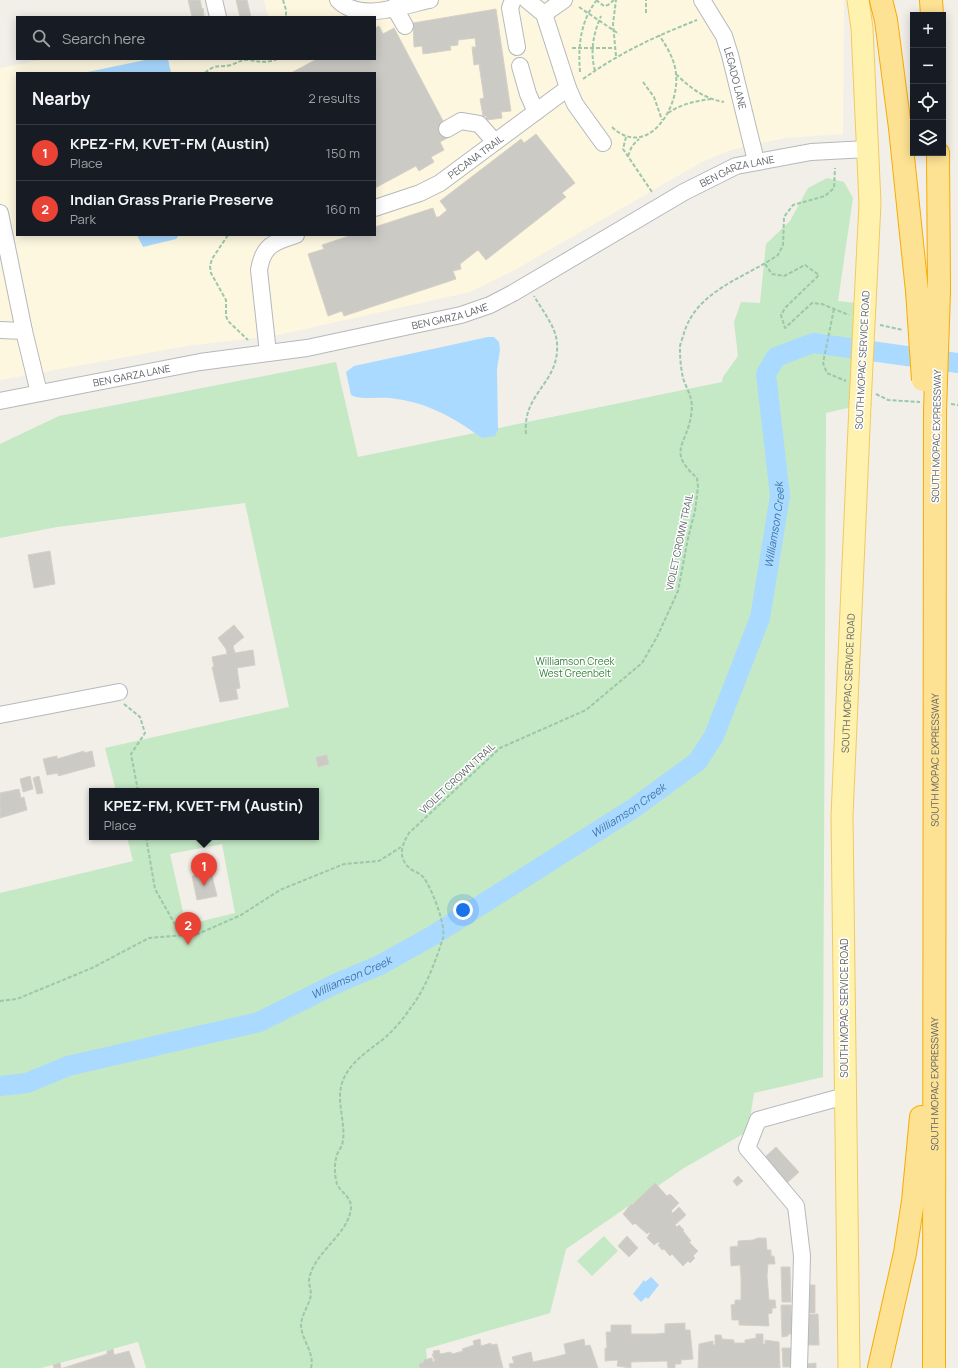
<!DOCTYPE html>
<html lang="en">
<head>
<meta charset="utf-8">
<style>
	:root { --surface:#171b24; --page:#242831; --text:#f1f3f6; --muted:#9ea1a6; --line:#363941; --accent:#ea4335 }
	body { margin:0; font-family:Manrope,sans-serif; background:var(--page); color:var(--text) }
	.controls { position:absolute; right:12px; top:12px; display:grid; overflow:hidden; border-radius:0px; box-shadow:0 2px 10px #0003 }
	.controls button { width:36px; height:36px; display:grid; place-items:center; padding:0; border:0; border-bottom:1px solid var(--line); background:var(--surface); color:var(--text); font:20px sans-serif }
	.you { position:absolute; left:463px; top:910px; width:14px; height:14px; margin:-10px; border:3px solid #fff; border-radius:50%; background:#1a73e8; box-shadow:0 0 0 6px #1a73e833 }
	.badge { display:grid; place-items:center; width:26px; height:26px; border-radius:50%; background:var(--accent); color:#fff; font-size:13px; font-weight:700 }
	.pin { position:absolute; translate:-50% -33px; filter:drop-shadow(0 1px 2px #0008) }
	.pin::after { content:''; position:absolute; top:21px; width:14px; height:12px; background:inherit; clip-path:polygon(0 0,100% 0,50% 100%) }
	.popup { position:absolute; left:89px; top:788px; width:230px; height:52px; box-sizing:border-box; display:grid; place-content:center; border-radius:0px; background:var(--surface); filter:drop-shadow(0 1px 3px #0005); font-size:13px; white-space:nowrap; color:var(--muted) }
	.popup b { font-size:15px; color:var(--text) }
	.popup::after { content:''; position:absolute; left:50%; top:100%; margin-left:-8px; border:8px solid transparent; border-top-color:var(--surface) }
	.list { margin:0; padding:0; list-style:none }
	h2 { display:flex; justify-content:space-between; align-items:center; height:52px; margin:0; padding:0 16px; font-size:17px }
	h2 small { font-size:13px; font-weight:400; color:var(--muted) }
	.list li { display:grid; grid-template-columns:26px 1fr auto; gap:12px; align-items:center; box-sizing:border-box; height:56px; padding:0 16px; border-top:1px solid var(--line) }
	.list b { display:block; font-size:15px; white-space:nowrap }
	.list p { margin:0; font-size:13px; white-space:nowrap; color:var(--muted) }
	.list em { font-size:13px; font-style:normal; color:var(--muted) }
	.icon { flex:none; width:22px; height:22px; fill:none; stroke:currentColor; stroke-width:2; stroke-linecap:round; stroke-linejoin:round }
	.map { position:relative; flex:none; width:958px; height:1368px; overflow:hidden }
	.search { position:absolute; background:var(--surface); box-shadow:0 2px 10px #0003; left:16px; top:16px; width:360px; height:44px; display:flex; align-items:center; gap:10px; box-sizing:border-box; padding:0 14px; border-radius:0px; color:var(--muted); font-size:15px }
	.panel { position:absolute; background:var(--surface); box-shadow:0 2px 10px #0003; left:16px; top:72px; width:360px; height:164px; border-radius:0px }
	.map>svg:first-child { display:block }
	.commercial { fill:#fef7e0; fill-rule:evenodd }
	.green { fill:#c5e8c5; fill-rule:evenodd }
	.water { fill:#aadaff }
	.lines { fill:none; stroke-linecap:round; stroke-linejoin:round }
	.river { stroke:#aadaff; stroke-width:20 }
	.building { fill:#cccac5; stroke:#d6d1c6 }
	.minor-casing { stroke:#b5b8bc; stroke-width:18 }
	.major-casing { stroke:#f2c960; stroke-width:23 }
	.highway-casing { stroke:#f9ab00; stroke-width:24 }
	.path { stroke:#9cc7a9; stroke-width:2; stroke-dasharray:4 2; stroke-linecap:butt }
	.minor { stroke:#fff; stroke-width:16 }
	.major { stroke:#fff2af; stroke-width:21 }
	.highway { stroke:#fde293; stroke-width:22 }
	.major-bridge-casing { stroke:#f2c960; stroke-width:23; stroke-linecap:butt }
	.highway-bridge-casing { stroke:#f9ab00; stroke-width:24; stroke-linecap:butt }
	.major-bridge { stroke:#fff2af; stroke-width:21 }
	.highway-bridge { stroke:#fde293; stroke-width:22 }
	.labels { text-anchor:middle; stroke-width:3; stroke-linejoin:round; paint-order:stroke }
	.street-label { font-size:10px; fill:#5f6368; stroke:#fff }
	.park-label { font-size:10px; fill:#348238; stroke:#fff }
	.water-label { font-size:11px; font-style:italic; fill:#4174aa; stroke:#fff }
</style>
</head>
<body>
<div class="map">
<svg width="958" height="1368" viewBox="0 0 958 1368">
	<rect width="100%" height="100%" fill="#f1efe8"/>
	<path class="commercial" d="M264,0H844L843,134L785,138L731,150L702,162L511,272L470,292L278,335L186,346L0,380V68L45,59H180V61L187,59H375V17H268ZM17,73H375V235H17Z"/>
	<path class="green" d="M827,178L844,182L853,198L838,301L865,304L860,405L826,413L823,1077L754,1093L748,1131L684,1168L566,1249L550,1313L426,1349L428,1368H146L138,1342L41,1368H0V893L133,861L127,837H316V791H116L105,748L289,707L245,503L57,527L0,538V444L59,416L336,362L358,457L722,382L723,377L738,356L734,322L741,302L760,303L766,244L790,221L808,188ZM222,844L235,913L186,925L170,854Z
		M604,1236L618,1251L592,1276L577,1261Z"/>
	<path class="water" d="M150,59H168L171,73H83Z
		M137,235H179L176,239L143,247Z
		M488,337H494L499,342L500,350L497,369L498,430L495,436L482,438C453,417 427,402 390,398C379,397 359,400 351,395L346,372L354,366Z
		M651,1277L659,1285L648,1299L646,1297L641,1302L633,1294L644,1280L645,1282Z"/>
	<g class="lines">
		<path class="river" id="s1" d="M0,1086L27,1083L68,1066L259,1022L335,984L380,965L432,936L634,808L698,761L714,736L760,618L780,496L766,374L776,357L813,343L958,363"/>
	</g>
	<path class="building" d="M188,0H200L202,9L203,8L204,17H192Z
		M236,0H247L251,17H240Z
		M496,9L511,111L501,112L502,118L487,120L486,116H483L480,99L484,98L479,64L474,65L472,47H476L475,38L458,40V45L450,46L451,50L423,54L422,46L414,47L413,23Z
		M379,26L383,34L394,28L451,136L440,142L444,150L431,157L434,162L419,171L416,166L375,188V73H291L317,59H375V28Z
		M536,134L575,183L562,193L566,197L486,260L478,250L460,264L461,269L453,271L456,279L344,316L342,311L328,316L308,254L324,249L322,245L352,235H375V227L433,208L436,217H439L447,210L440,201L521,139L524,143Z
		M50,551L55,584L34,588L28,555Z
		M234,625L244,637L233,646L235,653L253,650L255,665L237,668L240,688L236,689L238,699L220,702L212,667H214L212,657L227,654L226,649L218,638Z
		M84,751V753L92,751L95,766L58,776V773L47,775L43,759L57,756V759Z
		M327,755L329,764L318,767L316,757Z
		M30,776L33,789L23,792L20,779Z
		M39,776L43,793L37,794L33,778Z
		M19,789L21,798L24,797L27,810L0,818V793Z
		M211,872L217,896L197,900L192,876Z
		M776,1147L799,1172L787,1183L764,1158Z
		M738,1176L743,1181L737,1186L733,1181Z
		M655,1183L667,1196L670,1194L679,1203L671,1211L673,1213L679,1207L686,1215L675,1225L677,1227L679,1225L684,1230L683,1231L691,1241L689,1242L698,1251L693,1256L695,1258L690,1263L688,1261L683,1266L672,1254L670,1256L664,1249L662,1250L658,1245L660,1243L658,1242L654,1245L647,1238L650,1233L649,1232L647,1234L635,1223L633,1225L623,1214L631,1204L632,1205Z
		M627,1236L638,1248L629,1257L618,1246Z
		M758,1238H766L767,1250H771V1256H774L775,1264H768L767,1276L769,1300H775L776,1308H772V1313L768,1314L769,1326L739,1325V1320H732L731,1305L735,1304V1300H741V1277L740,1265L731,1266L730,1247L738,1246V1241L753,1240Z
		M781,1267H790L791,1302H782Z
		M805,1285H815V1313H806Z
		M781,1305H791L792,1334H788V1336L782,1337Z
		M818,1314L819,1345H807L806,1315Z
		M685,1323V1330H690L693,1359L681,1360V1364H675V1368H668L667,1361L631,1362V1368L617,1366L618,1360L605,1361V1348H607L606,1332H611V1325H631V1334H655L665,1333V1324Z
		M756,1334H763V1344H765V1340L779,1342L780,1368H698L699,1344L713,1341V1345H715V1335H721L722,1339L734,1340V1343H745V1340L756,1338Z
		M480,1339L481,1346L491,1343V1345L497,1344L503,1368H420L419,1364L424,1362V1360L432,1358L433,1362L435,1361L432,1354H434L433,1351L439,1350L440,1354L451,1352L452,1354L463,1351L462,1349L474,1345L473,1341Z
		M584,1339L585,1346L590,1345L598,1368H510L509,1364L514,1363L512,1357L531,1352L533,1362L555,1357L566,1354L564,1344Z
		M782,1348H792V1367H783Z
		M113,1349L114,1355L129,1351L135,1368H63L107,1354V1351Z
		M60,1363L61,1368H54L53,1365Z
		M816,1363V1368H806V1364Z"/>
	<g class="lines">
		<defs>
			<g id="minor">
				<path d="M214,0L218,17"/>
				<path d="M338,0C360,23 403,5 430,0"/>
				<path d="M513,0L510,8L517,47"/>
				<path d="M527,0L544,14L568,88L575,104L603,143"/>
				<path id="s2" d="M702,0L724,36L730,55L756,161"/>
				<path d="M394,7L405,26"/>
				<path d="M544,14L564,0"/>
				<path d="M520,66L528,94L536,112"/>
				<path d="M447,129L461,121L479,124L495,142"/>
				<path id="s3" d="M375,208L420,193L440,183L568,88"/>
				<path d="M0,213L24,331"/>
				<path d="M0,330L24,331L39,393"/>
				<path d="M268,353L259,270C263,245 274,242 296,235"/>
				<path id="s4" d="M0,401L200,362L307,348L461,315L490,305L513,293L684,192L736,166L811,152L867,149"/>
				<path d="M0,715L119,692"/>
				<path d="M799,1368L802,1256L796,1206L747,1148L758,1120L845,1096"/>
			</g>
			<g id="major">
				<path d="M858,0L862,28L870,203L865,303"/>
				<path id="s5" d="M849,1368L842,816L860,405"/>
			</g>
			<g id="highway">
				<path d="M881,0L886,20L900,128L917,291"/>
				<path d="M931,0L932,15"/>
				<path d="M938,153L939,291"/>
				<path d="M879,1368L905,1253L913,1201L921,1117"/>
				<path id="s6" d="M934,1368L935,412"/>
			</g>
		</defs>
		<use href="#minor" class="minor-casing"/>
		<use href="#major" class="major-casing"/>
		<use href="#highway" class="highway-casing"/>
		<path class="path" d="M283,0L286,10V17
			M596,0L604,6L608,5L614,0
			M579,7L619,34
			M646,13V0
			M572,48H615
			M616,56L613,24L616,0
			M595,71C590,52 593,34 601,16
			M580,72C578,46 580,23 596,1
			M205,73C216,63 220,68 231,65C237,63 241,60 247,60C258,61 266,64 277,59
			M676,74C690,88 705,99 724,102
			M583,79C621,52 654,37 697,20
			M643,82L654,97L662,120
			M668,113C681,104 696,101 711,99
			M612,127C647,160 680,108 676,74C675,60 667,47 659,35
			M626,137L623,149L652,192
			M628,156L632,146L639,139
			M228,235L212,259L210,266L211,273L226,300V316L228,321L248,340
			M765,264L772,274L784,276L805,265L819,275L785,308L781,315L785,328L812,303L822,304L849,315
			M834,309L823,363L827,373L846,381
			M880,325L903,330
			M876,394L888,400L920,402
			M951,404L958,405
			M526,434C522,392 560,384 557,343C556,327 542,310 534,296
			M124,704L140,717L145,733L131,754L138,791
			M146,837L155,889L181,935
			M0,1001L17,999L92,968L149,938L198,934L241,915L280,890L344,864L379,861L401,847
			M311,1368C315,1352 301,1340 301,1324C302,1314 309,1305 311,1295C311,1290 309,1285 309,1280C313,1252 350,1234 351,1207C351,1196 340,1192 337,1184C335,1177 334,1166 336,1159C336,1154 340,1150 342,1145C347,1127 337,1106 341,1087C346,1062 373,1049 389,1034C396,1027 404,1018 409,1010C425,990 435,963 443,938C446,925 432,889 424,878C421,874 416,872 412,870C397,859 401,846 409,833L500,748L586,710L642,663L657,637L678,591L688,538L695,511L698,487L697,478C667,451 686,446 691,416C694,398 688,393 683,378C681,369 680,359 680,350C679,345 683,338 684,333C697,290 745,278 778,255L783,245L784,217L793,205L825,196L834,188L835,168"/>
		<use href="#minor" class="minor"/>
		<use href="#major" class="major"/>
		<use href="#highway" class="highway"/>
		<defs>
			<path id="major-bridge" d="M860,405L865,303"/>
			<path id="highway-bridge" d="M917,291L923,380
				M935,412L939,291"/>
		</defs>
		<use href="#major-bridge" class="major-bridge-casing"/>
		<use href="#highway-bridge" class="highway-bridge-casing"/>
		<use href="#major-bridge" class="major-bridge"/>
		<use href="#highway-bridge" class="highway-bridge"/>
	</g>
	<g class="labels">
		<g class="street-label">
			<text dy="4" stroke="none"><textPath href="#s2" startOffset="86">LEGADO LANE</textPath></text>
			<text dy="4" stroke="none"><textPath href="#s3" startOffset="114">PECANA TRAIL</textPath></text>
			<text dy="4" stroke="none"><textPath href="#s4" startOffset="782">BEN GARZA LANE</textPath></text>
			<text dy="4" stroke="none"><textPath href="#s4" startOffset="458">BEN GARZA LANE</textPath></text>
			<text transform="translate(862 360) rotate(-87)" y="4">SOUTH MOPAC SERVICE ROAD</text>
			<text dy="4" stroke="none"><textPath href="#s4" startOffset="134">BEN GARZA LANE</textPath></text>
			<text transform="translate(936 436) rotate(-89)" y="4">SOUTH MOPAC EXPRESSWAY</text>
			<text transform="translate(679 542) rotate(-78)" y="4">VIOLET CROWN TRAIL</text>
			<text dy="4" stroke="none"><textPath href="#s5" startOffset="685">SOUTH MOPAC SERVICE ROAD</textPath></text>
			<text dy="4" stroke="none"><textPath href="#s6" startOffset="608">SOUTH MOPAC EXPRESSWAY</textPath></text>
			<text transform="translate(457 778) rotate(-43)" y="4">VIOLET CROWN TRAIL</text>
			<text transform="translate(844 1008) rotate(-90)" y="4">SOUTH MOPAC SERVICE ROAD</text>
			<text dy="4" stroke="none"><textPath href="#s6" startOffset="284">SOUTH MOPAC EXPRESSWAY</textPath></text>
		</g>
		<g class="park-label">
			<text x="575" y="665">Williamson Creek<tspan x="575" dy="12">West Greenbelt</tspan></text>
		</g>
		<g class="water-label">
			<text dy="4" stroke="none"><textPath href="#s1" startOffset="1030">Williamson Creek</textPath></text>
			<text dy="4" stroke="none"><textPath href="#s1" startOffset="694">Williamson Creek</textPath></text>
			<text dy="4" stroke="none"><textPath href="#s1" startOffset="370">Williamson Creek</textPath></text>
		</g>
	</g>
</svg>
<div class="controls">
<button>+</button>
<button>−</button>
<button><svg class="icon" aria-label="locate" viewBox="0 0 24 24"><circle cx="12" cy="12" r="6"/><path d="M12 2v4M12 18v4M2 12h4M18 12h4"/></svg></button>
<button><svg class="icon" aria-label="layers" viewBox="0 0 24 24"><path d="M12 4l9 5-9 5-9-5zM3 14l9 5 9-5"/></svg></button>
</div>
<div class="you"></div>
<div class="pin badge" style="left:204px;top:886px">1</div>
<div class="popup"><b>KPEZ-FM, KVET-FM (Austin)</b>Place</div>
<div class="pin badge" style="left:188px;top:945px">2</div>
<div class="search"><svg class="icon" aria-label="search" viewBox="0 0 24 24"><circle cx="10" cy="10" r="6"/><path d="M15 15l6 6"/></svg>Search here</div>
<section class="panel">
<h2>Nearby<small>2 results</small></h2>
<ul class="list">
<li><span class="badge">1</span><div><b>KPEZ-FM, KVET-FM (Austin)</b><p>Place</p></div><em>150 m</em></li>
<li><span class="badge">2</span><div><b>Indian Grass Prarie Preserve</b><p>Park</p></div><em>160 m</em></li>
</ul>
</section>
</div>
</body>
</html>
